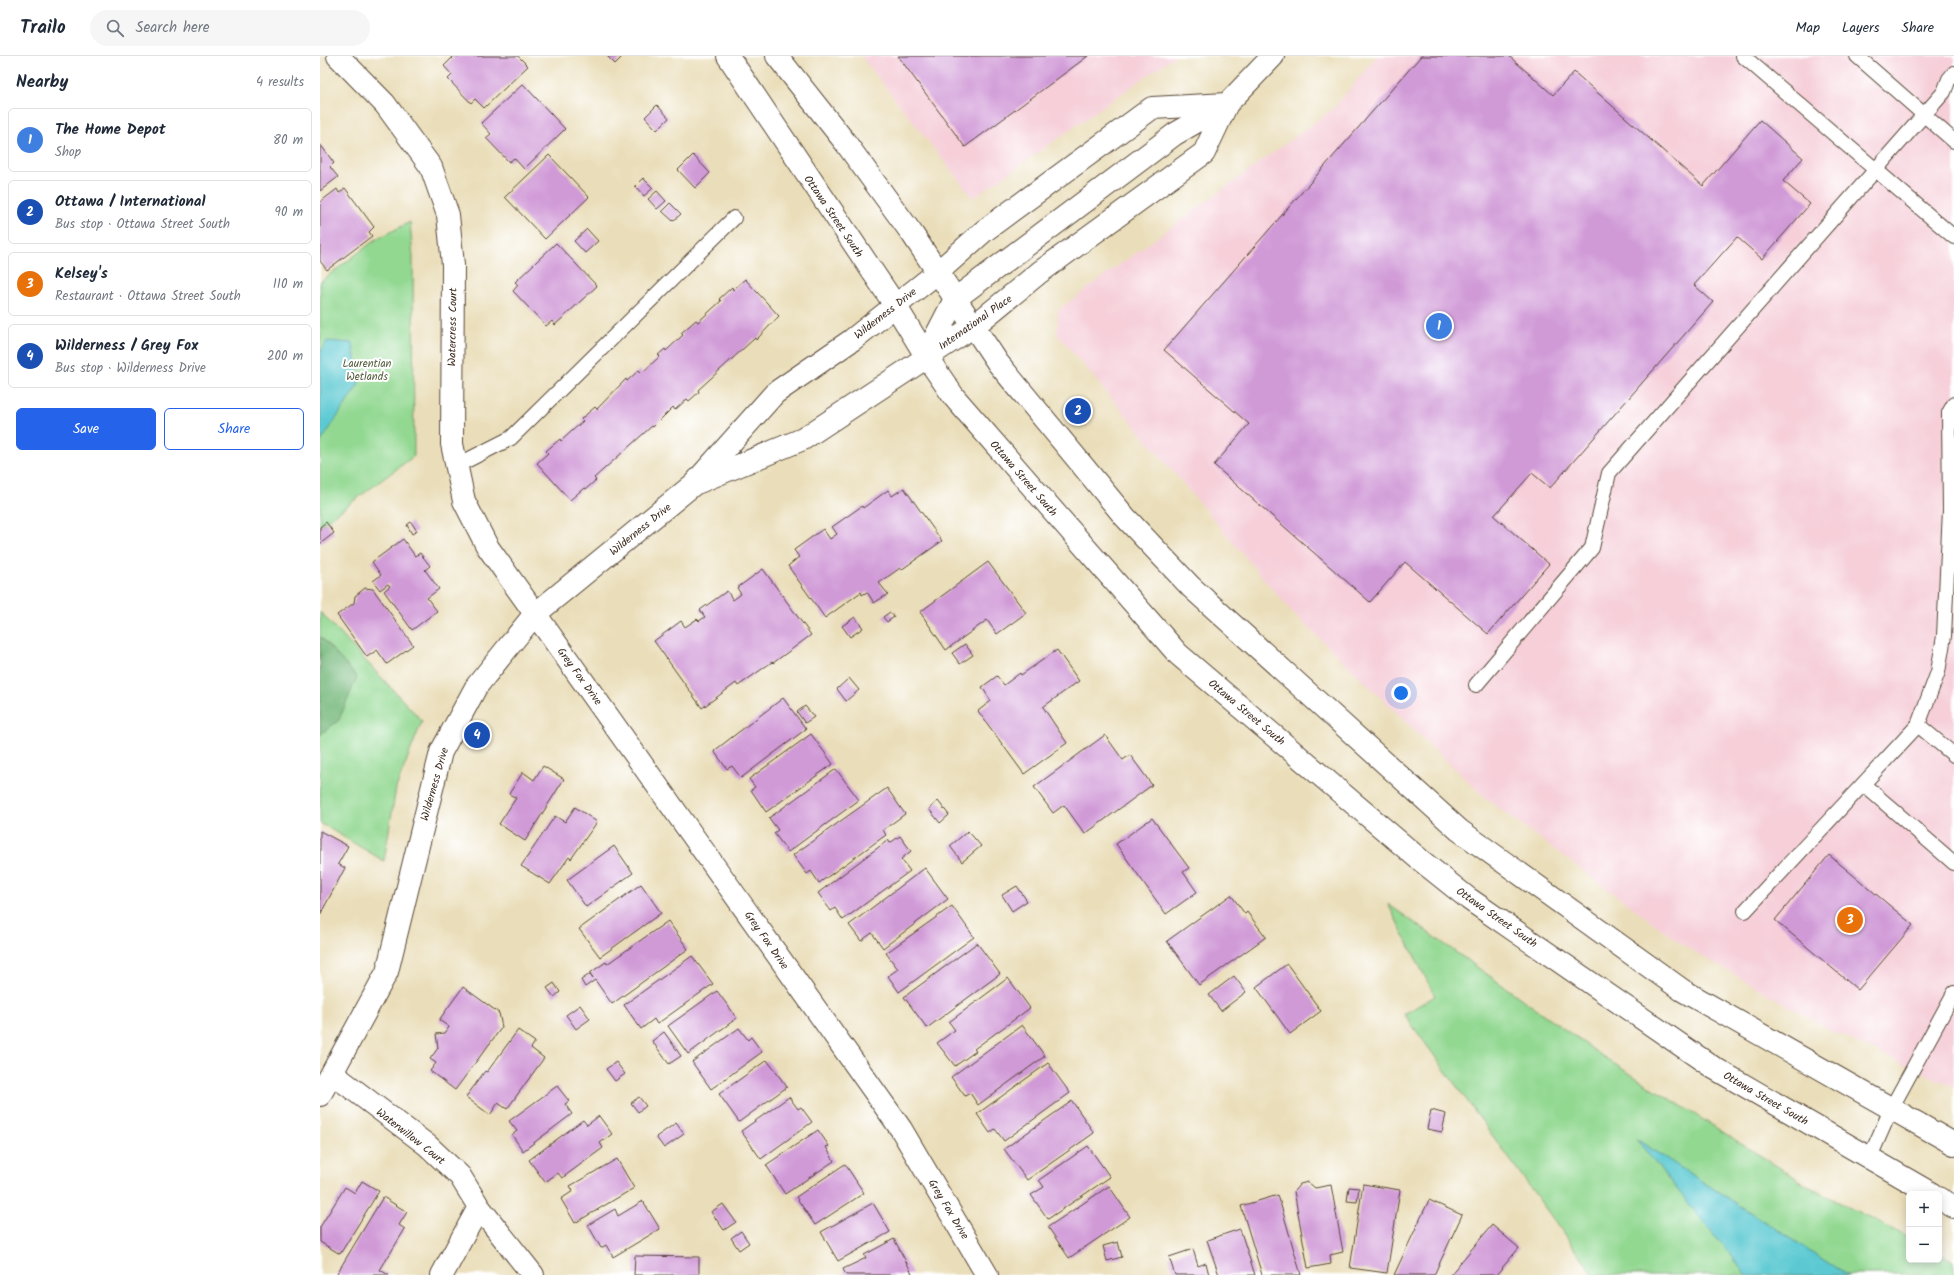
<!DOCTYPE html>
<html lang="en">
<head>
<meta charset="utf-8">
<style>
	:root { --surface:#fff; --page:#f6f6f7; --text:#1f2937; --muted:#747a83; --line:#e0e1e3; --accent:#2563eb }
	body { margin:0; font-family:Kalam,sans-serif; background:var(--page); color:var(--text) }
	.controls { position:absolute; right:12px; bottom:12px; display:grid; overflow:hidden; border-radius:6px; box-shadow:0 2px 10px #0003 }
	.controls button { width:36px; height:36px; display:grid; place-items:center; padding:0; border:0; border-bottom:1px solid var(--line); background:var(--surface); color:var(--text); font:20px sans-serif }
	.you { position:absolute; left:1081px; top:637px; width:14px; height:14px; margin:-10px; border:3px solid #fff; border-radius:50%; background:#1a73e8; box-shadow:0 0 0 6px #1a73e833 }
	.badge { display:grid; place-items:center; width:26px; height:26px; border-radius:50%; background:var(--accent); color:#fff; font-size:13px; font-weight:700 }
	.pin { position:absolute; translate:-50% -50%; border:2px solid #fff; box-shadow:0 1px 4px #0006 }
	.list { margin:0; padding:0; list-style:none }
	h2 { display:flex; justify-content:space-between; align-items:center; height:52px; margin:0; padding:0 16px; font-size:17px }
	h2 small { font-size:13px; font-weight:400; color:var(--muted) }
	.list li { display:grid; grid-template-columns:26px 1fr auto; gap:12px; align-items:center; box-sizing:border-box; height:64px; margin:0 8px 8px; padding:0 8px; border:1px solid var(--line); border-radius:6px }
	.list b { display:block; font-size:15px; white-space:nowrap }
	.list p { margin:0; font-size:13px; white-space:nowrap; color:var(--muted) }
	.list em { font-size:13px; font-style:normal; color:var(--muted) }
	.actions { display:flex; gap:8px; padding:12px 16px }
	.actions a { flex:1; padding:9px 0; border:1px solid var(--accent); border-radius:6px; text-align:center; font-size:14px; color:var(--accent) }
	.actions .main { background:var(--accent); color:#fff }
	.icon { flex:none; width:22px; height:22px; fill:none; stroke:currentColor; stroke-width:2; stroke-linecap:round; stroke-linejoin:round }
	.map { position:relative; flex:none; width:1634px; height:1219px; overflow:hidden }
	header { display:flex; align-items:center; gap:24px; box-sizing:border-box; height:56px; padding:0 20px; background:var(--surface); border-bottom:1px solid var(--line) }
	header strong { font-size:19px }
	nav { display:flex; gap:22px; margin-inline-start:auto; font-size:14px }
	.search { width:280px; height:36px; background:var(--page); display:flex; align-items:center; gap:10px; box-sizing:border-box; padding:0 14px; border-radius:22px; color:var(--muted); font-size:15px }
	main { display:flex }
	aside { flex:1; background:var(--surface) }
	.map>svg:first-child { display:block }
	.built { fill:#f6cfd9 }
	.green { fill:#92d891; stroke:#668158 }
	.forest { fill:#75b87b; stroke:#58714c }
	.water { fill:#5cc9d2; stroke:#4c7a78 }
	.building { fill:#d09ad7 }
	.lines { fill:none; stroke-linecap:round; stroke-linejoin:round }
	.lane-casing { stroke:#554535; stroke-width:16 }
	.street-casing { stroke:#554535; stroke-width:24 }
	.secondary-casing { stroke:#554535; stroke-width:24 }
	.lane { stroke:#fff; stroke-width:14 }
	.street { stroke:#fff; stroke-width:22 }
	.secondary { stroke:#fff; stroke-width:22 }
	.labels { text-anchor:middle; stroke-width:4; stroke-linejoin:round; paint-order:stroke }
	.street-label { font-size:11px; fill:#3b2a1e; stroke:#fff }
	.park-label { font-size:11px; fill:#555e40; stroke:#fff }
</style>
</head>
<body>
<header>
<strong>Trailo</strong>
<div class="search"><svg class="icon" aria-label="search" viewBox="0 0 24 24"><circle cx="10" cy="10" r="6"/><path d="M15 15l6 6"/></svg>Search here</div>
<nav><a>Map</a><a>Layers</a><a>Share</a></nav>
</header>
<main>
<aside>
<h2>Nearby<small>4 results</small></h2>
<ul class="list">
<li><span class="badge" style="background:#3f7fe0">1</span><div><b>The Home Depot</b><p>Shop</p></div><em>80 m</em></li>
<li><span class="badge" style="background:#1a4fb4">2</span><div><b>Ottawa / International</b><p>Bus stop · Ottawa Street South</p></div><em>90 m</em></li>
<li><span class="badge" style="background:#e8710a">3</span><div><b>Kelsey's</b><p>Restaurant · Ottawa Street South</p></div><em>110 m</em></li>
<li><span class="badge" style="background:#1a4fb4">4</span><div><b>Wilderness / Grey Fox</b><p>Bus stop · Wilderness Drive</p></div><em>200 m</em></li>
</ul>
<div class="actions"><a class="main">Save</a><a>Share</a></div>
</aside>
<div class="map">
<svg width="1634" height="1219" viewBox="0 0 1634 1219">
	<rect width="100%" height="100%" fill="#fff"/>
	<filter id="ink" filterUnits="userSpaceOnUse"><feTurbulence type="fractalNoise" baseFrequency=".025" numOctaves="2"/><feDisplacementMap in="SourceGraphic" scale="8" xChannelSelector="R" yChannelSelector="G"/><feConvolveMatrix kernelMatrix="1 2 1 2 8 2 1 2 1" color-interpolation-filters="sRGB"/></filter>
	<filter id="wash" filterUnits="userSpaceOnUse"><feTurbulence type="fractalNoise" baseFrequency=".012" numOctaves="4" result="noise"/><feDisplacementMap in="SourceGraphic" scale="16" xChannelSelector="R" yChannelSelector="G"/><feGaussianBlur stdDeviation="0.9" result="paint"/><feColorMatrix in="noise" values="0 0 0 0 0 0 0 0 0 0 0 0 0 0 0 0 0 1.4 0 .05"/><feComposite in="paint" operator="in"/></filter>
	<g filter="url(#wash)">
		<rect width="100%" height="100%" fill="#eadeba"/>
		<path class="built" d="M541,0H855L653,142Z
			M1057,0H1634V1031L1512,975L1363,889L1164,741L970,554L737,278L738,254L1013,53Z"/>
		<path class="green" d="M90,166L93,201L94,400L0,470V226L55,184Z
			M0,556L102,665L76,732L64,805L0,767Z
			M1068,848L1285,1002L1495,1134L1589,1182V1204H1619V1197L1634,1205V1219H1274L1084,958L1115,940Z"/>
		<path class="forest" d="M0,580L37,621L19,664L0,679Z"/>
		<path class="water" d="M7,285L33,287L39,328L0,387V297Z
			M1316,1083L1528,1219H1427Z"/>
		<g id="blocks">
			<path class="building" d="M134,0H198L208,10L164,52L155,43L151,47L128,23L132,19L124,10Z
				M287,0H300L301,2L295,8Z
				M578,0H768L645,91Z
				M1101,0H1189L1233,39L1254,16L1383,130L1440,64L1483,102L1463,125L1490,148L1442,203L1417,181L1374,229L1393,246L1230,432L1212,417L1174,460L1229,508L1168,578L1085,506L1050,546L894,409L929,368L844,294Z
				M203,28L245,73L204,113L194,102L189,106L166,82L171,78L161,67Z
				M337,49L349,62L337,74L325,61Z
				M0,88L14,107L10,111L18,121L0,135Z
				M229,99L269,141L225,183L185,141Z
				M373,99L390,117L375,132L358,114Z
				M323,122L333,132L324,140L315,130Z
				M25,132L54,171L49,176L52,180L7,214L0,205V146L17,133L19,137Z
				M337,135L346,145L337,153L328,143Z
				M350,147L361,158L353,165L342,155Z
				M267,173L278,185L265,197L254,185Z
				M236,187L277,230L235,269L232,265L226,270L193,235L198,229L195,226Z
				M425,223L459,260L436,284L435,282L378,334L379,336L369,345L367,343L355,354L353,351L333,371L332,370L274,422L276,424L266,433L264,432L250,444L217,407L228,397L226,395L240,383L241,385L263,365L261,363L275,351L277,353L306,323L307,325L319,314L322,317L340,300L338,299L345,293L346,295L363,279L361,277L376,264L378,266L401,245L399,243L412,231L413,234Z
				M584,432L622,485L581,514L580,512L559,527L568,538L554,547L547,536L542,539L541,536L505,562L468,510L479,501L474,494L503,473L510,483L517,478L512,471L542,450L543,452L568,434L572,440Z
				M6,466L14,477L0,488V471Z
				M91,466L97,475L92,478L87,469Z
				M83,483L95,500L100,497L110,510L105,514L119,533L107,542L117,555L92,574L64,535L70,530L68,528L60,534L53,525L61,519L52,506Z
				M668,506L706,557L677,578L667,564L626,594L600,556Z
				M443,513L491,579L453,607L452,606L418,630L416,627L382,652L334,585L361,565L365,571L377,563L379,565L385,561L380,554L407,535L413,544L421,538L417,532Z
				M45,532L53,533L93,589L67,608L57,594L47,601L17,559L34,547L35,540Z
				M570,556L574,561L567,566L563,561Z
				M535,561L543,572L530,581L522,570Z
				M645,588L653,599L640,608L632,597Z
				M737,594L759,625L723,651L747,687L704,718L658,655L671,645L662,631L677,620L684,629L700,617L701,619Z
				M529,622L539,634L526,645L517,633Z
				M463,642L486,673L421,722L412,710L407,713L394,695Z
				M485,650L494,661L485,667L477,656Z
				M491,678L513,708L446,756L431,734L435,731L429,723Z
				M785,679L803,704L810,699L832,729L765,778L744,749L733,757L714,731Z
				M223,710L244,723L205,785L179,768L196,742L189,738L203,716L214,724Z
				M516,713L539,744L468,796L454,777L458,774L449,762Z
				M567,732L585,758L563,774L566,779L499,827L491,815L487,818L473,799Z
				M618,745L629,759L620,767L609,753Z
				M255,751L277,766L251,803L249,801L230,828L201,810L235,760L245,766Z
				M832,762L869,812L863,816L877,836L846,858L796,788Z
				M0,775L28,790L18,808L25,812L0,859Z
				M648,775L661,790L642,806L630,790Z
				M580,780L591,795L581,803L590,815L523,864L515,852L511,855L498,837L568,784L570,787Z
				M294,790L313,817L266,851L247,824Z
				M1509,799L1593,869L1538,934L1455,864Z
				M605,812L628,843L563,892L552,877L541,885L529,869Z
				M321,828L341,857L280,901L259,873Z
				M697,830L707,845L692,855L682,839Z
				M911,839L925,858L927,856L946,881L879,929L847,885Z
				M632,850L654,881L579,936L568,920L578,913L566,897Z
				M348,865L368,893L292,948L275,924L265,931L261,924L270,918L273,922L270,917L286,906L287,908Z
				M657,887L680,918L607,972L584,941Z
				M372,900L393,928L337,968L334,963L321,973L304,949Z
				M967,908L1001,955L970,978L936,931Z
				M914,920L926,936L901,955L889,939Z
				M688,922L710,952L654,993L656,995L635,1010L617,987L635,974L629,966Z
				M234,927L240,936L234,941L227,932Z
				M143,931L179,957L182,971L135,1034L110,1015L116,1007L110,1003L118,992L116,978L125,977L129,971L119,964Z
				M397,935L417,962L368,998L348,970Z
				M260,949L270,963L256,973L246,959Z
				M702,969L725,1000L658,1049L650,1037L645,1040L631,1021Z
				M419,972L428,984L431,981L442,996L391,1033L372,1006Z
				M198,974L215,986L211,992L224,1002L187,1053L178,1047L170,1059L146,1041L165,1015L167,1016Z
				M344,976L361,1000L349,1008L332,985Z
				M447,1004L467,1031L419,1066L399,1038Z
				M296,1006L305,1018L295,1025L286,1013Z
				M728,1007L750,1037L684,1085L675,1073L670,1077L657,1058Z
				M237,1030L249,1045L245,1048L252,1058L203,1095L192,1079L197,1075L189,1065Z
				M319,1041L326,1050L318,1056L311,1047Z
				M469,1041L478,1053L481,1051L492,1066L441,1103L421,1075Z
				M752,1045L774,1077L707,1124L684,1093Z
				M1111,1054L1126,1058L1122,1076L1107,1073Z
				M279,1060L292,1078L280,1087L283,1092L242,1122L238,1117L225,1126L209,1104L263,1064L267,1069Z
				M356,1067L364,1078L344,1092L336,1081Z
				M498,1074L509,1090L506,1091L514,1105L465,1138L446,1109Z
				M768,1090L790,1121L728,1163L711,1139L724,1131L719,1124Z
				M297,1103L314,1132L255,1167L241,1143L253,1135L250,1130Z
				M525,1108L544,1137L495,1169L476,1141Z
				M42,1125L59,1135L20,1198L0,1186V1171L25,1131L35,1137Z
				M988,1126L995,1132L1011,1129L1023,1196L1010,1199L1011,1208L988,1212L974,1135L980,1128Z
				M1043,1128L1080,1134L1067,1217L1030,1212Z
				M789,1130L810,1161L749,1202L728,1171Z
				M1029,1131L1039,1132L1037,1146L1027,1145Z
				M958,1139L981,1219H942L921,1150Z
				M63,1141L87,1156L79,1169L85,1173L60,1214L69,1219H16Z
				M1109,1144L1142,1159L1114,1219H1074Z
				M323,1145L340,1173L293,1201L286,1189L281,1192L268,1169L295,1153L298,1160Z
				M553,1147L570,1176L518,1205L501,1176Z
				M403,1148L416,1166L404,1174L391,1156Z
				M1172,1169L1199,1192L1176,1219H1130Z
				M920,1173L935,1219H899L887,1184Z
				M421,1175L429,1187L419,1194L411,1182Z
				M574,1183L592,1217L588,1219H526L523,1213L546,1202L544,1199Z
				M798,1186L802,1201L787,1205L783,1190Z
				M873,1193L878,1210L886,1207L889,1219H855L849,1201Z
				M315,1200L379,1201V1219H314Z"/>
		</g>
	</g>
	<g filter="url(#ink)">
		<use href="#blocks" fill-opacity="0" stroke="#554535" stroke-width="1"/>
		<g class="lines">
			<defs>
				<path id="lane" d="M1423,0L1634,181
					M1537,0L1634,85
					M136,410L191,382L414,162
					M1156,629L1272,492L1289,417L1624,36L1629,23L1634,17
					M1598,669L1634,699
					M1543,728L1634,807
					M1425,855L1598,669L1618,616L1624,580L1630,454L1629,357L1634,348
					M1550,1101L1572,1051L1634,937"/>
				<path id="street" d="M18,0L65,48L111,111L128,159L133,209L132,388L144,445L167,490L581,1073L667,1219
					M606,299L635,243L855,78L907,48L953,0
					M379,426L483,383L654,270L720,216L884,97L907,48
					M13,1018L107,1089L140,1120L159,1151L213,1219
					M0,1039L67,916L121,696L156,631L214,559L374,428L455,337L532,284L618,216L664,175L832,52L907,48
					M122,1219L159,1151"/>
				<path id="secondary" d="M408,0L575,249L606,300L634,341L858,598L1099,803L1149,843L1394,1012L1612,1138
					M457,0L525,86L593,179L678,307L805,461L871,531L1139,774L1362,934L1634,1088
					M1619,1142L1634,1151"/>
			</defs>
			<use href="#lane" class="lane-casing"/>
			<use href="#street" class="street-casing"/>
			<use href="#secondary" class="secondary-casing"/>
			<use href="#lane" class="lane"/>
			<use href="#street" class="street"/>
			<use href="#secondary" class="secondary"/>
		</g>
	</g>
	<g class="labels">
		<g class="street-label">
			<text transform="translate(514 160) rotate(56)" y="4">Ottawa Street South</text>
			<text transform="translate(565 257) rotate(-38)" y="4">Wilderness Drive</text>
			<text transform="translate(655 266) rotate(-35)" y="4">International Place</text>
			<text transform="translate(132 271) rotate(-89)" y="4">Watercress Court</text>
			<text transform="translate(704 422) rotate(49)" y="4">Ottawa Street South</text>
			<text transform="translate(320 473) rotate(-39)" y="4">Wilderness Drive</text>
			<text transform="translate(260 620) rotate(54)" y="4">Grey Fox Drive</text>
			<text transform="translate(927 656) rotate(40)" y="4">Ottawa Street South</text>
			<text transform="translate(114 728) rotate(-74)" y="4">Wilderness Drive</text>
			<text transform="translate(1177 861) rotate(35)" y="4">Ottawa Street South</text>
			<text transform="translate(447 884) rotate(55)" y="4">Grey Fox Drive</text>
			<text transform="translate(1446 1042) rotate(30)" y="4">Ottawa Street South</text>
			<text transform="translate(91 1080) rotate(38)" y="4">Waterwillow Court</text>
			<text transform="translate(629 1153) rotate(59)" y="4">Grey Fox Drive</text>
		</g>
		<g class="park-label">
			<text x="47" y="311">Laurentian<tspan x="47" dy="13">Wetlands</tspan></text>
		</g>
	</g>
</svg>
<div class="controls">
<button>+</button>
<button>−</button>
</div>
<div class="you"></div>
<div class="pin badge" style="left:1119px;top:270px;background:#3f7fe0">1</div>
<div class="pin badge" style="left:758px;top:355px;background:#1a4fb4">2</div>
<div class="pin badge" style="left:1530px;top:864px;background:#e8710a">3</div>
<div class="pin badge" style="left:157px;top:679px;background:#1a4fb4">4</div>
</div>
</main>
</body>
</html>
